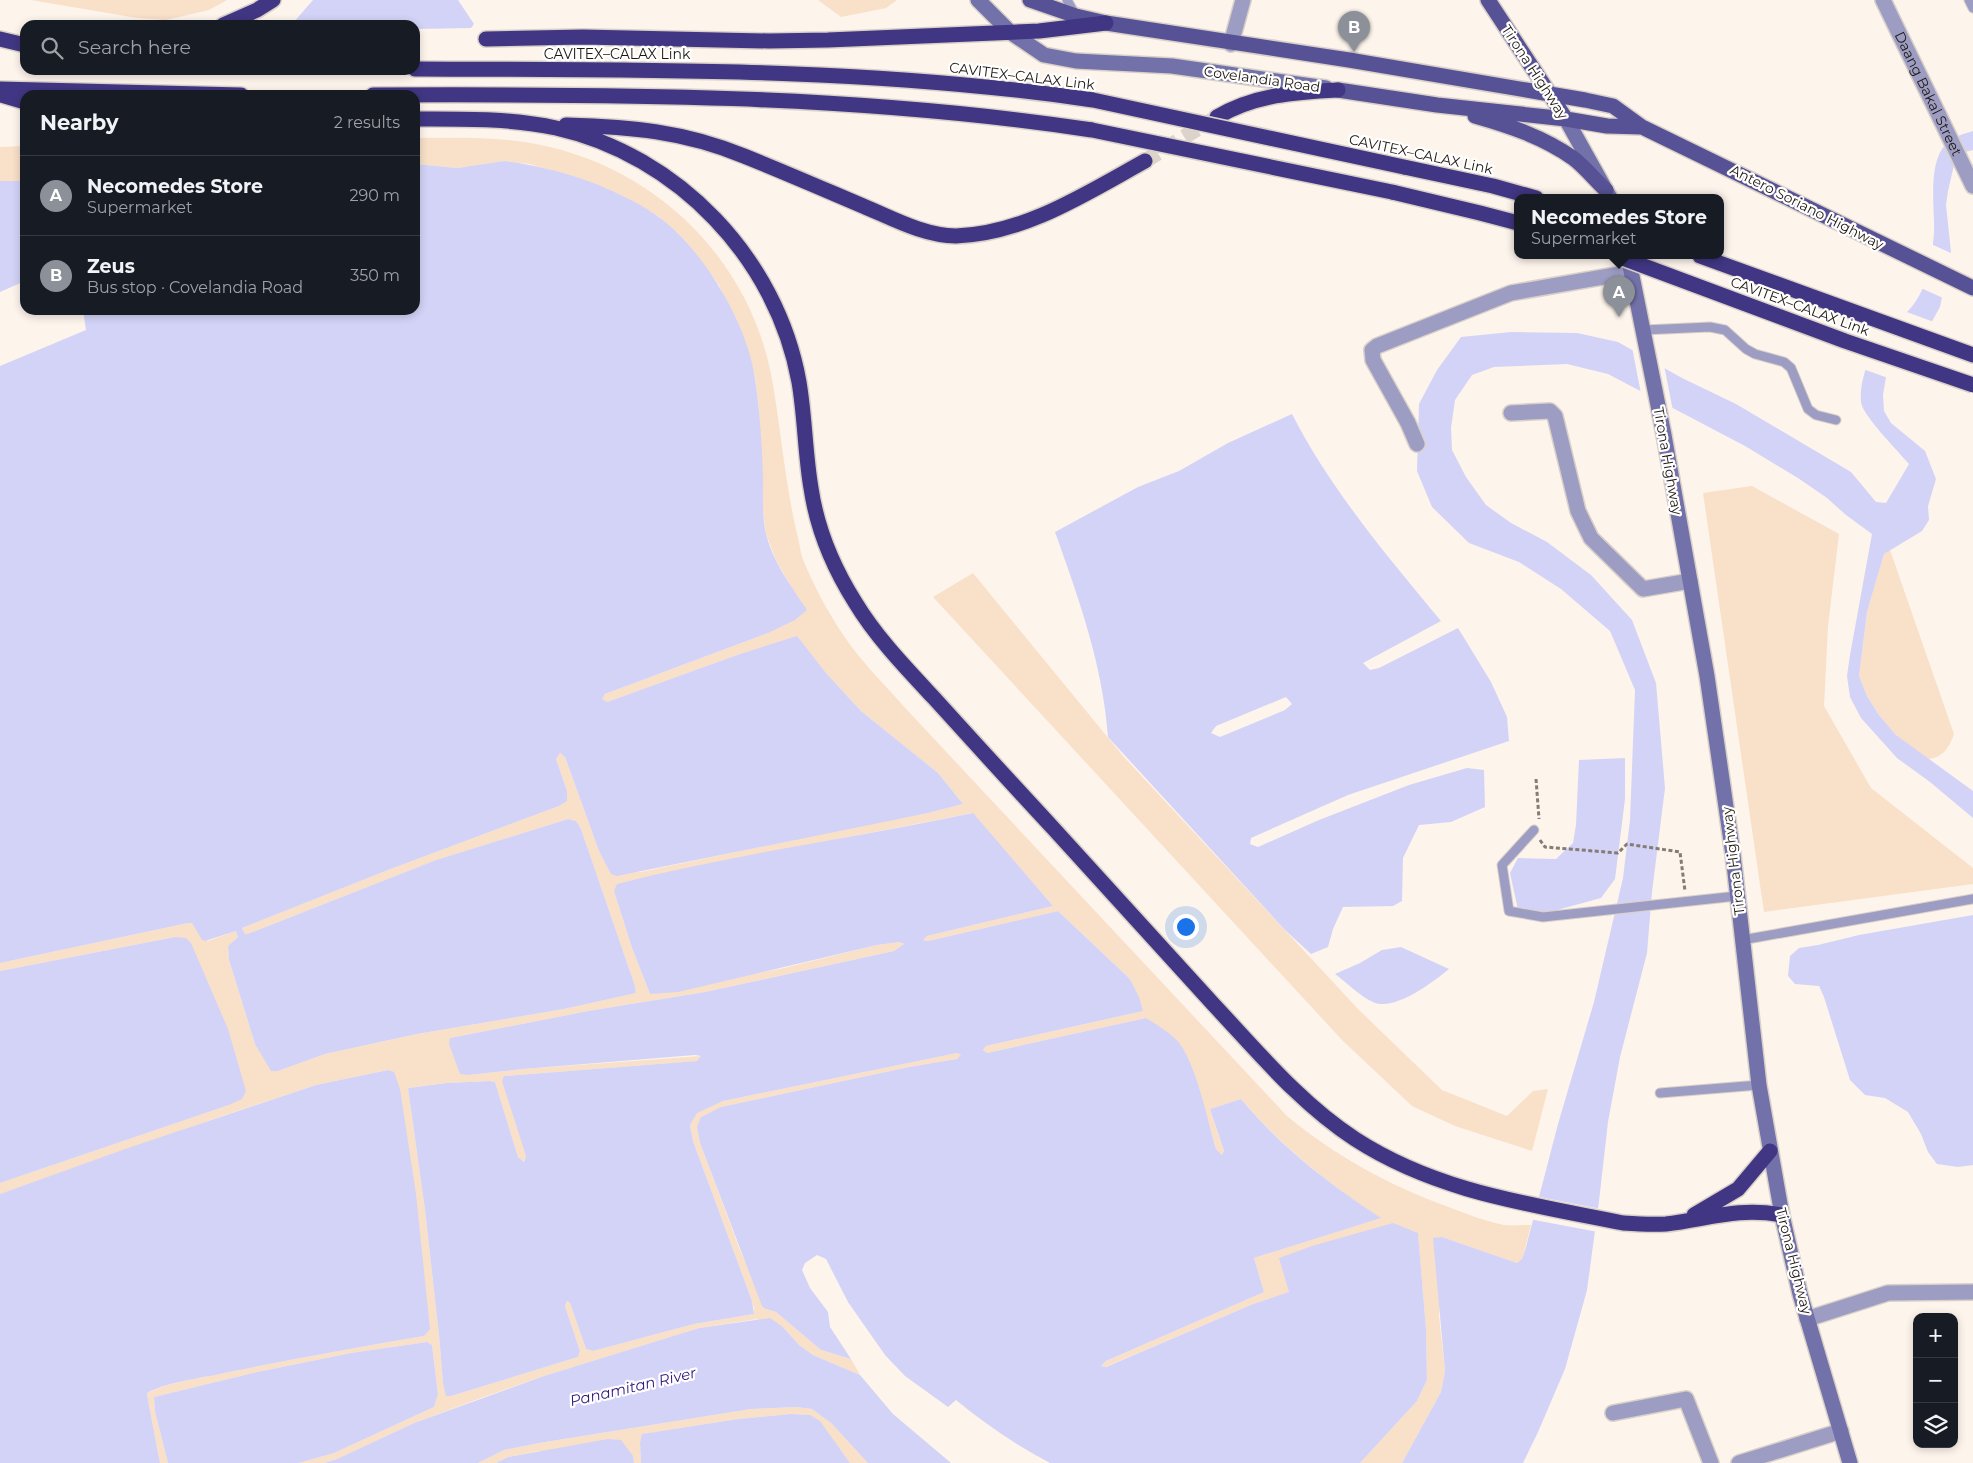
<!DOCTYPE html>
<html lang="en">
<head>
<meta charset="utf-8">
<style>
	:root { --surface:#171b24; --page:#20242c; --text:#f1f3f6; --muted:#9ea1a6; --line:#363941; --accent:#8c9099 }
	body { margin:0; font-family:Montserrat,sans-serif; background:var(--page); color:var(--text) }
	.controls { position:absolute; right:15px; bottom:15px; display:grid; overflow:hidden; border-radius:10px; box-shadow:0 2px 8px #0003 }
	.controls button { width:45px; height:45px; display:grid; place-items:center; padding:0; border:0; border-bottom:1px solid var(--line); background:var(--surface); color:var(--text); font:25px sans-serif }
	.you { position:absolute; left:1185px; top:926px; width:18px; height:18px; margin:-12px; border:4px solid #fff; border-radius:50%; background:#1a73e8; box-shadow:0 0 0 8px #1a73e833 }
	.badge { display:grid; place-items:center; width:32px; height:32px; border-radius:50%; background:var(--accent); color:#fff; font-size:16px; font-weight:700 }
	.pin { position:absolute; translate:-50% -41px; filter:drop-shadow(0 1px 2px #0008) }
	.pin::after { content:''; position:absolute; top:26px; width:18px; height:15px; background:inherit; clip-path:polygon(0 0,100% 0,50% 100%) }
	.popup { position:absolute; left:1514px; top:194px; width:210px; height:65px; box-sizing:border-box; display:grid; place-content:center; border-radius:10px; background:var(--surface); filter:drop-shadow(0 1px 4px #0005); font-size:16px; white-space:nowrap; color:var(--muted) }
	.popup b { font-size:19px; color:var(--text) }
	.popup::after { content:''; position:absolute; left:50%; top:100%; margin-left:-10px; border:10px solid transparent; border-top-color:var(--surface) }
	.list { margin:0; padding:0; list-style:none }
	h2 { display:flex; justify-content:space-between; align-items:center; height:65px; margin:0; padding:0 20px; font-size:21px }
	h2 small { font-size:16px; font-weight:400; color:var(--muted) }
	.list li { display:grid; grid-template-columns:32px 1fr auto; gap:15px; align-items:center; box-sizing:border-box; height:80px; padding:0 20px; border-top:1px solid var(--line) }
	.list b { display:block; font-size:19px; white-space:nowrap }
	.list p { margin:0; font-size:16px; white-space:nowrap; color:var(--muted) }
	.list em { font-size:16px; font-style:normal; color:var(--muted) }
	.icon { flex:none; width:28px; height:28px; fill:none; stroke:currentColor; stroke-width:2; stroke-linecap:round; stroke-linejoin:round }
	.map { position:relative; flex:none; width:1973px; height:1463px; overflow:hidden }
	.search { position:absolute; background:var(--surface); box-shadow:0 2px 8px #0003; left:20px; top:20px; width:400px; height:55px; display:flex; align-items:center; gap:12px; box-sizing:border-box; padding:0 18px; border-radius:15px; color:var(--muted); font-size:19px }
	.panel { position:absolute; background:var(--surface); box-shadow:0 2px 8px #0003; left:20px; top:90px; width:400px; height:225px; border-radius:15px }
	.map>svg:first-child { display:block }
	.green { fill:#f9e0c9 }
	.water { fill:#d3d3f7; fill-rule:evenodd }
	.pier { fill:#fdf4ec }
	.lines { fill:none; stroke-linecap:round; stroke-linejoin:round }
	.highway-tunnel { stroke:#dcd3cb; stroke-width:15; stroke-dasharray:15 8; stroke-linecap:butt }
	.lane-casing { stroke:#d9d1c9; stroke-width:11 }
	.street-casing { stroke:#d9d1c9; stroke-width:18 }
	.secondary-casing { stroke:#d9d1c9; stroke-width:18 }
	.primary-casing { stroke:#d9d1c9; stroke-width:18 }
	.highway-casing { stroke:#d9d1c9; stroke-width:18 }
	.path { stroke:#857d75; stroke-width:3; stroke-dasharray:4 2.5; stroke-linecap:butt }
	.lane { stroke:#9d9dc4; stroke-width:9 }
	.street { stroke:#9d9dc4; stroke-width:15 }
	.secondary { stroke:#7371a9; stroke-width:15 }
	.primary { stroke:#575295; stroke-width:15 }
	.highway { stroke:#403683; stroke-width:15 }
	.highway-bridge-casing { stroke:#d9d1c9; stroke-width:18; stroke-linecap:butt }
	.highway-bridge { stroke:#403683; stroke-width:15 }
	.labels { text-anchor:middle; stroke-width:4.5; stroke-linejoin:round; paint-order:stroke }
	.street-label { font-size:14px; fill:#1e1710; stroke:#fff }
	.water-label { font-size:15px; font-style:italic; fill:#331b7e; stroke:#fff }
</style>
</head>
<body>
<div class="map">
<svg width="1973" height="1463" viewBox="0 0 1973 1463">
	<rect width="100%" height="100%" fill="#fdf4ec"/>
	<path class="green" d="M31,0H227L209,10L166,20L137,18Z
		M818,0H897L886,8L841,17Z
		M415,138C460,138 506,136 550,147C663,174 751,264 772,379C781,431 785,482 797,534C800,543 800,554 804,562C814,586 828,612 842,633C861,662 886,686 908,711L1287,1116C1334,1155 1388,1185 1446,1206C1464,1213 1484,1221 1504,1225C1512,1226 1522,1225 1531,1225L1522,1260L1517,1263L1442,1237L1439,1316L1445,1371L1441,1392L1402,1463H1360L1417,1401L1427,1380L1426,1329L1418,1234L1280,1258L1290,1292L1253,1304L1105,1367L1101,1366L1106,1361L1264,1292L1254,1258L1380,1218C1329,1184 1281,1146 1241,1099L1210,1109L1224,1152L1222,1155L1216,1149L1195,1077L1181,1046L1146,1018L987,1053L983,1050L986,1046L1143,1011L1130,979L1058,911L928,941L922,940L927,936L1053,906L972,813L807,845L614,891L632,948L650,994L784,968L877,945L900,942L904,944L894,951L705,992L588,1011L450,1038L469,1075L523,1069L701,1056L698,1061L504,1076L526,1156L524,1162L518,1157L495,1082L490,1081L447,1083L408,1088L425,1210L439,1335L443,1383L451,1396L578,1357L580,1351L565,1306L567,1301L570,1303L586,1349L593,1351L694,1324L754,1314V1308L752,1301L693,1141L690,1125L697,1112L723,1101L957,1053L962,1055L957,1059L909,1067L721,1107L697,1127L700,1143L740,1250L766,1309L776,1312L821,1350L851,1359L860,1375L813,1355L799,1345L783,1327L757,1319L699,1328L544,1376L478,1399L414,1423L337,1459L324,1463H299L334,1453L434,1407L438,1393L432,1345L427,1342L351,1353L257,1372L154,1397L155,1412L168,1463H160L148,1400L147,1393C171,1381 202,1378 229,1372C294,1359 359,1347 424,1336L388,1070L316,1085L228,1114L0,1194V1183L229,1105L175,937L0,971V963L188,923H192L208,941L236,931L238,937L228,946L229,960L255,1044L278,1071L325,1054L417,1034L564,1009L636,993L635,986L581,829L576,821L568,819L436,860L250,933L245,934L242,928L388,870L559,806L567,791L556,759L560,753L565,757L599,851L611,873L641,872L873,823L928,813L963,804L938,773L861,711L826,673L797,637L737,655L607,702L601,699L605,694L768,633L789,583L776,560L766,534L763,510L759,410L755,377L748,350L719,285L688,245L658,216L619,194L530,164L504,161L457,168L415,164Z
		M25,146V181H0V147Z
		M1752,486L1839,534L1828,626L1824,706L1871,788L1973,868V884L1764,912L1703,493Z
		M1890,550L1954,734C1949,748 1943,758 1927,759L1896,735L1879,715L1867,696L1859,676L1867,612L1884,554Z
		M973,573L1123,756L1359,1010L1442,1090L1507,1116L1533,1091L1548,1089L1532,1151L1455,1126L1412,1106L1342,1040L933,597Z
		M797,1407L812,1409L831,1423L868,1463H850L820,1422L810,1415L791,1414L738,1419L643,1434L640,1443L641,1463H634L633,1456L539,1451L508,1457L496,1463H478L504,1450L539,1443L751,1409Z"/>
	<path class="water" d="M313,0H458L474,24L471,28L415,29V25H295L293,23Z
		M1973,131V150L1965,152L1954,165L1948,191L1946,205L1951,252L1940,307L1930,325L1886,377L1883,395L1884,411L1891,423L1925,451L1936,479L1928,506L1929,520L1922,531L1884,554L1867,612L1859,676L1867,696L1879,715L1896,735L1973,791V818L1930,782L1897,758L1861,718L1850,697L1847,676L1850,655L1872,534L1846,515L1827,498L1798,478L1745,446L1608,374L1567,364L1494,367L1472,375L1455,400L1451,428L1452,450L1466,477L1486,505L1511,523L1547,542L1591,575L1632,620L1656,683L1665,788L1652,892L1647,953L1620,1057L1608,1122L1599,1201L1587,1290L1565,1369L1538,1432L1523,1463H1402L1441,1392L1445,1371L1433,1238L1442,1237L1517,1263L1522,1259L1526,1247L1558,1124L1594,1002L1623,878L1630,820L1635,690L1610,631L1561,589L1519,562L1469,543L1432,507L1417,471L1419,404L1437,370L1461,337L1511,332L1577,333L1618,342L1682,378L1736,404L1851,472L1876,502L1886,503L1909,464C1899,452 1862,415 1861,402C1859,375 1875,341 1893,323C1898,318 1904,315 1908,311C1918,301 1924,287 1928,274C1931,260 1933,247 1934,233C1935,209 1927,163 1946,144C1953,137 1963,134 1973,131Z
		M504,161C554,167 614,186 656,215C702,247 748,324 755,379C760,412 762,445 763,477C763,496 762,515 766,534C773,562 791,586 807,610L795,620L768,633L605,694L602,699L607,702L737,655L797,636L826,673L861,711L938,773L963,804L928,813L617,876L611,874L599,851L565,757L560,753L556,759L567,791V801L559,806L388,870L242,928L245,934L250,933L436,860L568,819L576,821L581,829L635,986L636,993L564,1009L417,1034L325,1054L278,1071H271L255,1044L229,960L228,946L238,937L236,931L205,941L202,940L192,923H188L0,963V366L86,330L83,310H415V164L457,168Z
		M0,181H25V281L0,292Z
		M1292,414C1331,490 1387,556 1441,621L1363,663L1370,670L1379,668L1458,628L1491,682L1507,717L1509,741L1348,795L1251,838L1250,844L1258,847L1319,820L1409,785L1467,768L1484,770L1485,807L1451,822L1419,825L1403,858L1402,901L1393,906L1343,907L1333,929L1328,947L1311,954L1285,930L1108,737C1103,666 1079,599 1055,532L1138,487L1179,471L1228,443ZM1286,697L1292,704L1285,710L1220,737L1211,733L1216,726Z
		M1625,758V799L1615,879L1601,898L1539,915L1518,910L1510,873L1518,858L1556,859L1573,843L1576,825L1579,760Z
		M973,813L1053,906L927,936L923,940L928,941L1058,911L1130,979L1139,997L1143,1011L986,1046L983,1050L987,1053L1146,1018C1158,1026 1174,1034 1182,1047C1198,1073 1207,1118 1216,1149L1222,1155L1224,1151L1210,1109L1241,1099C1281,1147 1329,1184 1381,1218L1254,1258L1264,1292L1106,1361L1101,1366L1106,1367L1253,1304L1289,1292L1279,1258L1312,1246L1393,1223L1418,1233L1426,1329L1427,1380L1417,1401L1360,1463H1050C1016,1445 985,1424 956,1400L948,1407L905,1376L885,1355L848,1302L826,1259L817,1255L805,1263L802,1270L810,1288L828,1312L830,1327L851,1359L821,1350L776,1312L766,1309L762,1306L700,1143L697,1127L701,1117L721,1107L909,1067L957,1059L961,1055L957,1053L723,1101L697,1113L690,1125L693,1141L752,1301L754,1314L694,1324L593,1351L586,1349L570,1303L567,1301L565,1306L580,1351L578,1357L451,1396H446L443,1383L439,1335L425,1210L408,1088L447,1083L490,1081L495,1082L518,1157L524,1162L526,1156L502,1081L504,1076L697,1061L701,1056L695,1055L523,1069L469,1075L460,1074L449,1044L450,1038L588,1011L705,992L894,951L904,944L900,942L877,945L678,992L650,994L632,948L614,891L617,884C734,854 854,838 973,813Z
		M1973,915V1165L1958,1167L1937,1164L1928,1152L1921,1134L1908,1112L1885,1098L1865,1095L1850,1080L1824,997L1819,986L1795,984L1788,976L1790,956L1799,948L1818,945L1859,935Z
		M175,937L186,938L191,943L228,1029L246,1091L242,1099L229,1105L0,1183V971Z
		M1401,947L1449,969C1433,982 1394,1012 1373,1002C1361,997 1346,982 1335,974L1360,963L1382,950Z
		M388,1070L394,1072L400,1089L416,1194L430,1329L424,1336C359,1347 294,1359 229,1372C204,1378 169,1381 147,1393L148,1400L160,1463H0V1194L128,1148L316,1085Z
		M770,1318L783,1327L799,1345L813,1355L860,1375L893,1414L951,1463H868L831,1423L812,1409L797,1407L751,1409L539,1443L504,1450L478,1463H324L337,1459L414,1423L544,1376L699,1328Z
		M427,1342L432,1345L438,1394L434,1407L334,1453L299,1463H168L155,1412L154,1397L257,1372L351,1353Z
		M791,1414L810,1415L820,1421L850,1463H641L640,1443L642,1434L738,1419Z
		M608,1439L621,1440L633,1456L634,1463H496L508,1457Z"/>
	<path class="pier" d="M1931,244L1953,254L1951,269L1943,298L1921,288L1928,268Z
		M1904,311L1934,322L1927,337L1888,378L1863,369L1876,337Z
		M1632,347L1664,365L1673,411L1641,394Z
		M1535,1196L1601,1209L1598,1232L1529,1219Z"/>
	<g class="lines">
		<path class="highway-tunnel" d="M1145,161L1212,120"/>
		<defs>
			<path id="lane" d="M1067,0L1076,16
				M1969,0L1973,8
				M1643,330L1710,327L1725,330L1746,349L1755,354L1784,362L1791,368L1808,409L1816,415L1836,420
				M1534,830L1502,865L1509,911L1543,917L1737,896
				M1742,940L1973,899
				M1660,1093L1759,1085"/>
			<g id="street">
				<path id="s1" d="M1883,0L1973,186"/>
				<path d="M1231,44L1243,0"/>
				<path d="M1511,413L1550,411L1555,416L1578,511L1591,538L1643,589L1690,581"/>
				<path d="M1417,444L1408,423L1373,360L1372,350L1377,346L1511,293L1632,272"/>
				<path d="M1807,1319L1888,1293L1973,1292"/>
				<path d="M1613,1413L1686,1399L1711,1463"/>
				<path d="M1739,1463L1841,1431"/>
			</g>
			<path id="secondary" d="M978,0L1010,32L1044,55L1076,61L1172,66L1326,88
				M1566,119L1610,198
				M1628,256L1664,435L1707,676L1733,855L1759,1085L1782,1215L1800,1294L1850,1463"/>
			<path id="primary" d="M1030,0L1076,16L1106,23L1349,60L1585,100L1613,106L1642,127L1973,288
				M1488,0L1566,119
				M1338,90L1437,105L1566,119L1607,126L1642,127
				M1475,116C1510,126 1543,137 1573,158C1585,167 1595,180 1606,190"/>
			<path id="highway" d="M223,25L257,10L273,0
				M0,39L25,45
				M486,39L583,37L769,41L828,40L1039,31L1106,23
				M415,69C641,70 869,67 1093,100
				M0,89L241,95
				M1,95L25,102
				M373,95C612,94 854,94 1092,130
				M1217,117C1254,95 1295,92 1338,90
				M415,119C462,119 510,118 556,128C678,155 777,259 799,382C805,417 805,453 811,488C817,529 833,567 855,602C876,637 906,668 934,698C973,741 1013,785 1053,828C1107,887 1161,946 1214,1005C1258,1052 1301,1104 1355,1139C1437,1192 1529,1204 1623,1223C1637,1224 1652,1225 1666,1224C1708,1219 1738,1207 1782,1215
				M566,125C631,127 683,131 744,156C784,172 823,189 863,206C892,218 924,236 956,236C1024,234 1087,193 1145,161
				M1404,167L1493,186L1536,198
				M1392,192L1480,213L1518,223
				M1700,256L1973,355
				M1694,1215L1738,1189L1770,1151"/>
		</defs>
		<use href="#lane" class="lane-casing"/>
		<use href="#street" class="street-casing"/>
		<use href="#secondary" class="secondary-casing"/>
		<use href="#primary" class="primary-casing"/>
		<use href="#highway" class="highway-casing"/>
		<path class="path" d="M1536,779L1539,819
			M1540,840L1545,847L1618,853L1627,844L1680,852L1685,891"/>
		<use href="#lane" class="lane"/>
		<use href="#street" class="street"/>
		<use href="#secondary" class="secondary"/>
		<use href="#primary" class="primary"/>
		<use href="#highway" class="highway"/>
		<defs>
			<path id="highway-bridge" d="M1093,100L1404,167
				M1092,130L1392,192
				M1617,256L1845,341L1973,385"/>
		</defs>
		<use href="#highway-bridge" class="highway-bridge-casing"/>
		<use href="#highway-bridge" class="highway-bridge"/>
	</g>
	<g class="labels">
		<g class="street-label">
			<text x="617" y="59">CAVITEX–CALAX Link</text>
			<text transform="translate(1535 72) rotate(57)" y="5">Tirona Highway</text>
			<text transform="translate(1022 76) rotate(7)" y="5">CAVITEX–CALAX Link</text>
			<text transform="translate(1262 79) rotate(8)" y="5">Covelandia Road</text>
			<text dy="5" stroke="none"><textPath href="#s1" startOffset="104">Daang Bakal Street</textPath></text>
			<text transform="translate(1421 154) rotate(12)" y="5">CAVITEX–CALAX Link</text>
			<text transform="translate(1807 207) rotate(27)" y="5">Antero Soriano Highway</text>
			<text transform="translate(1800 306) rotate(20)" y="5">CAVITEX–CALAX Link</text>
			<text transform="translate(1668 461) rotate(80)" y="5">Tirona Highway</text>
			<text transform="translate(1733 861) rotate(-97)" y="5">Tirona Highway</text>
			<text transform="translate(1794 1261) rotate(76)" y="5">Tirona Highway</text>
		</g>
		<g class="water-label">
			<text transform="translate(633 1387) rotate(-13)" y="5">Panamitan River</text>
		</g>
	</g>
</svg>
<div class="controls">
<button>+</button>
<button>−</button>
<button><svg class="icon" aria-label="layers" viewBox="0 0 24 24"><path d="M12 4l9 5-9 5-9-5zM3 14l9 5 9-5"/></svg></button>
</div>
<div class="you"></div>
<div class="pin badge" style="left:1619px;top:317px">A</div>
<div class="popup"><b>Necomedes Store</b>Supermarket</div>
<div class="pin badge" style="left:1354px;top:52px">B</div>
<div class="search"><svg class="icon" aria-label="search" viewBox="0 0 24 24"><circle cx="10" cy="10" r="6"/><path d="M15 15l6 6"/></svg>Search here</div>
<section class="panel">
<h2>Nearby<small>2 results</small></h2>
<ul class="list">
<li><span class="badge">A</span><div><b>Necomedes Store</b><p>Supermarket</p></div><em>290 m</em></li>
<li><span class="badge">B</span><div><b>Zeus</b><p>Bus stop · Covelandia Road</p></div><em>350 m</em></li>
</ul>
</section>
</div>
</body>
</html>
